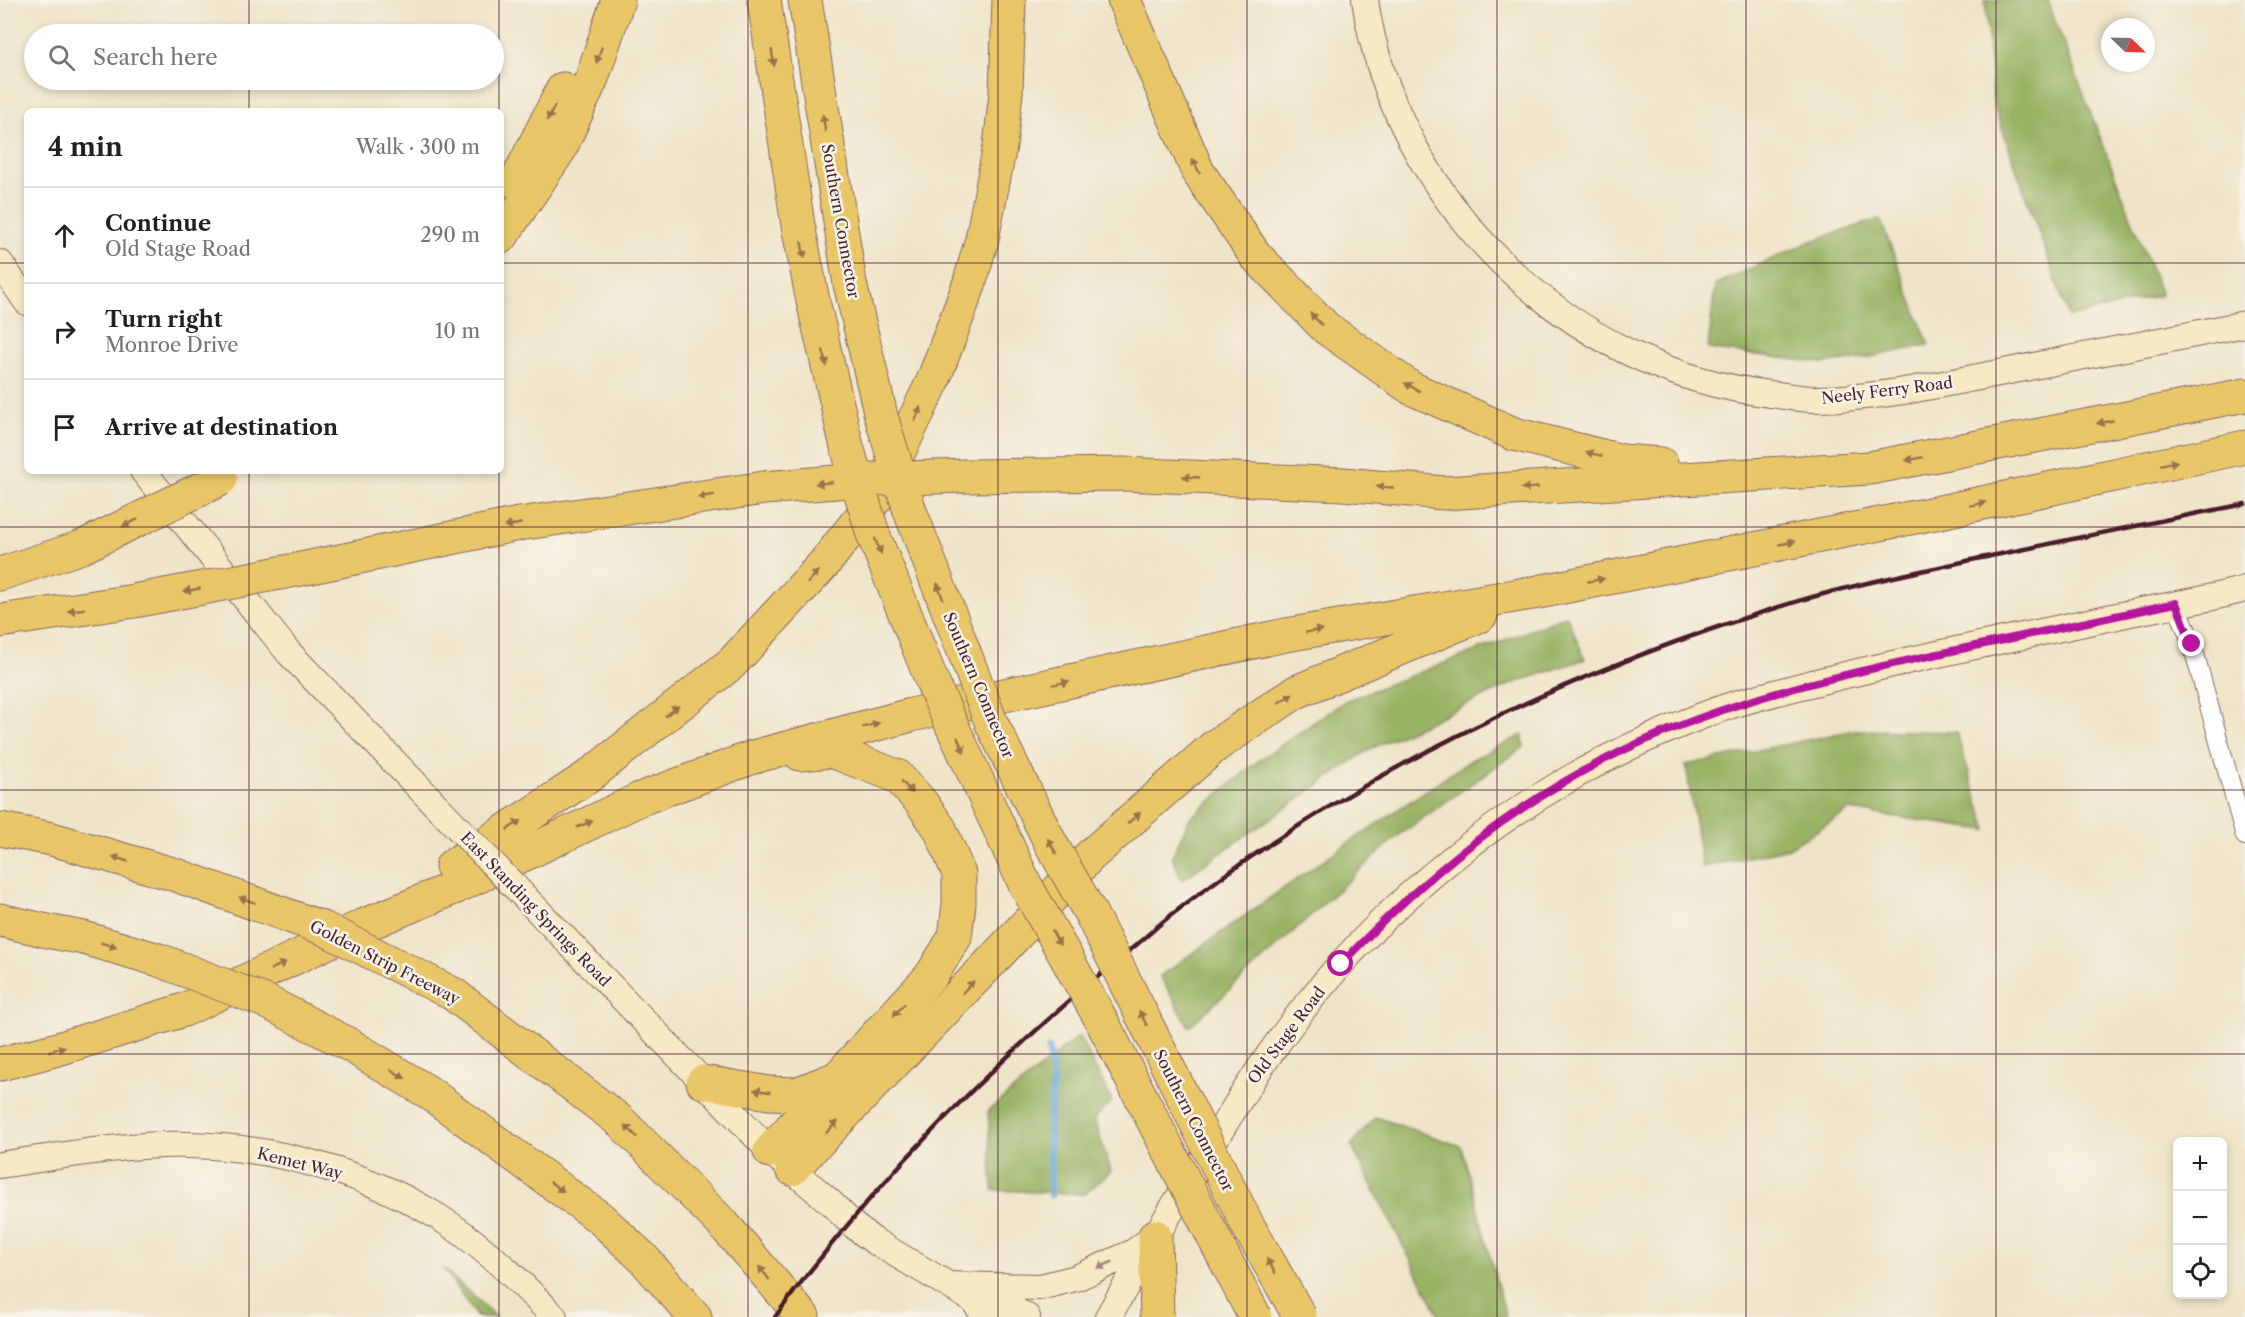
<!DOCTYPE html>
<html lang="en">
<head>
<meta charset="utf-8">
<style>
	:root { --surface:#fff; --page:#f6f6f6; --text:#202124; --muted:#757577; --line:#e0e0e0 }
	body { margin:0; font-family:"Libre Caslon Text",serif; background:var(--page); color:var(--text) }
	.controls { position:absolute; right:18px; bottom:18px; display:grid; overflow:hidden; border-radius:9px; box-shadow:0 3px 9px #0003 }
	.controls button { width:54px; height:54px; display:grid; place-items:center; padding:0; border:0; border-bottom:2px solid var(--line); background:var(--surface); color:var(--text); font:30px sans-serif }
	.compass { position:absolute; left:2101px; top:18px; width:54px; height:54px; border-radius:50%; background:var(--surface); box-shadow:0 3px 9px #0003; rotate:113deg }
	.stop { position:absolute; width:18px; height:18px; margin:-14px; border:4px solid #b5179e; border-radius:50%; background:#fff }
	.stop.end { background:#b5179e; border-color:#fff; box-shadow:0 2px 6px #0008 }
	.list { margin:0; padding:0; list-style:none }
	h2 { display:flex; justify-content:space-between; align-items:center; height:78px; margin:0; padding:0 24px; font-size:26px }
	h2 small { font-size:20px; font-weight:400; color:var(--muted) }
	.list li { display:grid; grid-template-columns:39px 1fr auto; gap:18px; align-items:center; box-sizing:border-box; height:96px; padding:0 24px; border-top:2px solid var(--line) }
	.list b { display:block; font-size:22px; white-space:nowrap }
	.list p { margin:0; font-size:20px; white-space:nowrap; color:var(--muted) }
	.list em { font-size:20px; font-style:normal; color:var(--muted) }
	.icon { flex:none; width:33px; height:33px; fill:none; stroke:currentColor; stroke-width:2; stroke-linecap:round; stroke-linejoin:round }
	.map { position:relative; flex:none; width:2245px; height:1317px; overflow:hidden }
	.search { position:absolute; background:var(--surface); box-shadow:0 3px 9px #0003; left:24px; top:24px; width:480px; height:66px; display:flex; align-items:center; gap:15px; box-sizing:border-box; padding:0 21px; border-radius:33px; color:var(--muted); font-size:22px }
	.panel { position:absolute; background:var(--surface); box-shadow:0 3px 9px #0003; left:24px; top:108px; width:480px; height:366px; border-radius:9px }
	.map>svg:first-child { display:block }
	.forest { fill:#99b365; stroke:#726948; stroke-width:1.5 }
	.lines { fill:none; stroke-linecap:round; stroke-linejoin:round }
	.stream { stroke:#68a6da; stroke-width:7 }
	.street-casing { stroke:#846462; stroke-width:20 }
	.secondary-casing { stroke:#846462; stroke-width:28 }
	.highway-casing { stroke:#846462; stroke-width:35 }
	.street { stroke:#fff; stroke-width:18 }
	.secondary { stroke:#f6e9c3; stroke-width:26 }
	.highway { stroke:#e9c769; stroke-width:33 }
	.rail { stroke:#4a1f2b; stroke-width:4.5 }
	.secondary-bridge-casing { stroke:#846462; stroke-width:28; stroke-linecap:butt }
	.highway-bridge-casing { stroke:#846462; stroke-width:35; stroke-linecap:butt }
	.secondary-bridge { stroke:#f6e9c3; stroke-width:26 }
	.highway-bridge { stroke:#e9c769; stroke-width:33 }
	.oneway { fill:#9a734a }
	.oneway2 { fill:#a08477 }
	.route { stroke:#b5179e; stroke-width:8 }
	.grid { fill:none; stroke:#4a1f2b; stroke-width:1.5; stroke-opacity:0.55 }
	.labels { text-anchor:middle; stroke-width:5; stroke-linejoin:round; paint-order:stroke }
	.street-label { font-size:16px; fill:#4a1f2b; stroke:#f7f3e8 }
</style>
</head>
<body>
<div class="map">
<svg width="2245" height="1317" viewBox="0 0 2245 1317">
	<rect width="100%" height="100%" fill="#f7f3e8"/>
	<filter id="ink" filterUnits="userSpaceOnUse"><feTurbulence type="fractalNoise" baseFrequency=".0167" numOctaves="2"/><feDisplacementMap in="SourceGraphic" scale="12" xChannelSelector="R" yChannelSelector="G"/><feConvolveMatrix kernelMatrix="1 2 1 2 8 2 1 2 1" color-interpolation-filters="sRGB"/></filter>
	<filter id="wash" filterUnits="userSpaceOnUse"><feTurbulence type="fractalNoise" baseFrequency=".008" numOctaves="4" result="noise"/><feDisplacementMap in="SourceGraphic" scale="24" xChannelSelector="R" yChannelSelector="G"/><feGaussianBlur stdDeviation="1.35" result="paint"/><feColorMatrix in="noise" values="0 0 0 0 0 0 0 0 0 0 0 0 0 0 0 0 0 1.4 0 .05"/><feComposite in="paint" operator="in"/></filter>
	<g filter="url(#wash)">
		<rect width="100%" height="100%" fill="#efe4c8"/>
		<path class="forest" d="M1985,0H2047L2161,295L2069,317L1994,106Z
			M1880,219L1929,345L1856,360L1824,363L1708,349L1715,285L1809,242Z
			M1567,616L1585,659L1511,684L1370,749L1182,880L1172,856L1190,818L1258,761L1345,701Z
			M1855,730L1956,732L1987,830L1849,810L1789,848L1702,867L1686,765Z
			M1523,735L1524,747L1396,837L1189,1027L1160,976L1332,854L1473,759Z
			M1079,1036L1112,1101L1094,1119L1111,1171L1085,1194L993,1190L988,1111Z
			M1375,1117L1461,1146L1506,1317H1440L1351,1145Z
			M443,1268L496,1317H477Z"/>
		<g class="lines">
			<path class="stream" d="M1049,1049L1053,1080L1049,1125L1051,1195"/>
		</g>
	</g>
	<g filter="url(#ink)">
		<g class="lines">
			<defs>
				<path id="street" d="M2176,603L2192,644L2245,836"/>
				<path id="secondary" d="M1365,0C1394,201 1570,372 1771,394C1785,396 1800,399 1815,399C1878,399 1942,384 2004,372C2084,356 2165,340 2245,324
					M0,263L27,302
					M143,471L289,653
					M573,947L770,1151L830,1202L853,1225L874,1241L972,1299L983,1313L989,1317
					M0,1165C62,1156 127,1143 190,1145C277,1147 376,1175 449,1224C488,1250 522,1283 554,1317
					M949,1285L1040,1287L1076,1278L1134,1252L1150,1240
					M972,1299L996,1300L1027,1317
					M1108,1317C1141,1259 1176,1202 1211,1146C1236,1105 1261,1064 1290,1026C1383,902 1507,802 1649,738C1679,725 1710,711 1742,702C1868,666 1998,642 2126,614C2165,606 2206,600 2245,589"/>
				<path id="highway" d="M764,0L798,225L813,301
					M805,0L850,284
					M1124,0L1198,172L1255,255L1326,328L1411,388L1514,434L1622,461L1661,464
					M516,182L563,89
					M501,237L560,149L592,78L618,0
					M966,476L1123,474L1343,484L1444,493L1870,468L2245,395
					M311,567L519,524L764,488
					M0,574L82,547
					M0,621L134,601
					M0,829L52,839L176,875
					M452,866L589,776L732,663L823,565L877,497L933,381L969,285L982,239L1000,146L1006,93L1009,0
					M0,920L52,932
					M453,994L620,1121L724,1225L803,1317
					M348,1044L428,1092L600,1218L642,1257L695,1317
					M0,1064L58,1049L184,1010L360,927L456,887L640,799L753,757L911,715L1286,635L1538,592L1940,512L2245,447
					M703,1082L769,1093L796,1094L834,1079
					M770,1151L931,976L955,937L959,904V874L940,829L921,802L897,776L831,751L800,754
					M792,1169L992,961L1090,856L1215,746L1296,692L1481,615
					M1155,1236L1157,1317"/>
			</defs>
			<use href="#street" class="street-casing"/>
			<use href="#secondary" class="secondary-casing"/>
			<use href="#highway" class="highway-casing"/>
			<use href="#street" class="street"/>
			<use href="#secondary" class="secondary"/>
			<use href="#highway" class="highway"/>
			<path class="rail" d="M775,1317C878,1177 995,1060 1130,950C1144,939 1156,927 1170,916C1233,866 1310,817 1380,777C1506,706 1641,650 1779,607C1845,586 1913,573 1981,558C2069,540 2157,521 2245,504"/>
			<defs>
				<path id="secondary-bridge" d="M289,653L573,947"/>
				<path id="highway-bridge" d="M850,284L881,416L910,511L991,722L1050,842L1091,914L1247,1224L1300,1317
					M813,301L847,447L873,534L936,691L1025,884L1099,1016L1255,1317
					M764,488L872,479L966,476
					M82,547L221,479
					M134,601L311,567
					M176,875L325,929L453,994
					M52,932L84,938L159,960L265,1001L348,1044"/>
			</defs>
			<use href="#secondary-bridge" class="secondary-bridge-casing"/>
			<use href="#highway-bridge" class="highway-bridge-casing"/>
			<use href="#secondary-bridge" class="secondary-bridge"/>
			<use href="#highway-bridge" class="highway-bridge"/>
		</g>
		<defs><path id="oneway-solid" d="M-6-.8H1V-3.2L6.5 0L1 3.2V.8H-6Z" transform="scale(1.5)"/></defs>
		<g class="oneway">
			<use href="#oneway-solid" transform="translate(599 55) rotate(109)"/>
			<use href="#oneway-solid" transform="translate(773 58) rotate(81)"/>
			<use href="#oneway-solid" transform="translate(551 113) rotate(117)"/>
			<use href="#oneway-solid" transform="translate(824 123) rotate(-99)"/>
			<use href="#oneway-solid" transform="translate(1196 166) rotate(-116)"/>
			<use href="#oneway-solid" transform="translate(803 250) rotate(79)"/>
			<use href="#oneway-solid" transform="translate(1316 319) rotate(-134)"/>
			<use href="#oneway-solid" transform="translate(825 358) rotate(77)"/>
			<use href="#oneway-solid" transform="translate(1412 387) rotate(-151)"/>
			<use href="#oneway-solid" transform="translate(918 414) rotate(-66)"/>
			<use href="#oneway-solid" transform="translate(2105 422) rotate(169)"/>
			<use href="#oneway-solid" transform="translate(1594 454) rotate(-166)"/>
			<use href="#oneway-solid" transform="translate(1914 459) rotate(169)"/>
			<use href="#oneway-solid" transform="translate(2169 463) rotate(-12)"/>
			<use href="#oneway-solid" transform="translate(1191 477) rotate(-177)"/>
			<use href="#oneway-solid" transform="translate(824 483) rotate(175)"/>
			<use href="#oneway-solid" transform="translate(1385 487) rotate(-175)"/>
			<use href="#oneway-solid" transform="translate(1530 488) rotate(177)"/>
			<use href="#oneway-solid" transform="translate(706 496) rotate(172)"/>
			<use href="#oneway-solid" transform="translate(1978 504) rotate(-12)"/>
			<use href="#oneway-solid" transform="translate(130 523) rotate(154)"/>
			<use href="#oneway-solid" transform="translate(513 525) rotate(169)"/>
			<use href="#oneway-solid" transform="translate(1787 543) rotate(-11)"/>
			<use href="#oneway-solid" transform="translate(878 546) rotate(68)"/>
			<use href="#oneway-solid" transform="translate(813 577) rotate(-48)"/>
			<use href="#oneway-solid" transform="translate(1596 580) rotate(-11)"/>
			<use href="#oneway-solid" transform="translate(192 590) rotate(169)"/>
			<use href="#oneway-solid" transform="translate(940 591) rotate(-110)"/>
			<use href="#oneway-solid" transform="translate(76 610) rotate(171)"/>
			<use href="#oneway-solid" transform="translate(1314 631) rotate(-10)"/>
			<use href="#oneway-solid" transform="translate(1061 683) rotate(-12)"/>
			<use href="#oneway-solid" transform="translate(1286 698) rotate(-32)"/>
			<use href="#oneway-solid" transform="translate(672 711) rotate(-38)"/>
			<use href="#oneway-solid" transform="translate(871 725) rotate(-15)"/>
			<use href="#oneway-solid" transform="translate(961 745) rotate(65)"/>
			<use href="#oneway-solid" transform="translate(907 787) rotate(47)"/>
			<use href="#oneway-solid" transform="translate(1134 818) rotate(-41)"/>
			<use href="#oneway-solid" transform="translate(585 824) rotate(-24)"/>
			<use href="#oneway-solid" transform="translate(514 825) rotate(-33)"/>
			<use href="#oneway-solid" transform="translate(1052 846) rotate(-119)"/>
			<use href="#oneway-solid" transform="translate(120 859) rotate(-164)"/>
			<use href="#oneway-solid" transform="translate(247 900) rotate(-160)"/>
			<use href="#oneway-solid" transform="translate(1056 938) rotate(61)"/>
			<use href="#oneway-solid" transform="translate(109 945) rotate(16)"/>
			<use href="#oneway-solid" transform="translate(278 966) rotate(-25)"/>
			<use href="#oneway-solid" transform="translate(968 987) rotate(-46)"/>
			<use href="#oneway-solid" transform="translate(899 1010) rotate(132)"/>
			<use href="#oneway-solid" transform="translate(1143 1018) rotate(-117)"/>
			<use href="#oneway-solid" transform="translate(57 1049) rotate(-16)"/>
			<use href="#oneway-solid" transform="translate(398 1074) rotate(31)"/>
			<use href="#oneway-solid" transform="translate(762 1091) rotate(-172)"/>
			<use href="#oneway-solid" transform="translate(832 1127) rotate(-46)"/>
			<use href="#oneway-solid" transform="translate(631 1131) rotate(-136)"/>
			<use href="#oneway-solid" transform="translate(557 1187) rotate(35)"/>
			<use href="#oneway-solid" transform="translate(1271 1266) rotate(-120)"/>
			<use href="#oneway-solid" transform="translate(764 1273) rotate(-129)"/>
		</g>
		<use class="oneway2" href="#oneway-solid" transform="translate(1105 1265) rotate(156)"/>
	</g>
	<g class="lines" filter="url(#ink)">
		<path class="route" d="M1341,964C1425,876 1512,804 1622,751C1727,700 1839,675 1952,651C2027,635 2101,619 2176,603L2192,644"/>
	</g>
	<path class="grid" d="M249,0V34M499,0V111M748,0V1317M998,0V1317M1247,0V1317M1497,0V1317M1746,0V1317M1996,0V1317M249,80V111M0,263H27M501,263H2245M249,471V1317M499,471V1317M0,527H2245M0,790H2245M0,1054H2245"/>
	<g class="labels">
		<g class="street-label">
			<text transform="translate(841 221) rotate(80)" y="6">Southern Connector</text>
			<text transform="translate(1887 390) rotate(-7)" y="6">Neely Ferry Road</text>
			<text transform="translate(979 685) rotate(67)" y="6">Southern Connector</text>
			<text transform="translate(536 909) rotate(46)" y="6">East Standing Springs Road</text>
			<text transform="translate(385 962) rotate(27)" y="6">Golden Strip Freeway</text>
			<text transform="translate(1286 1035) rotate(-53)" y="6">Old Stage Road</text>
			<text transform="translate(1194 1120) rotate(63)" y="6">Southern Connector</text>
			<text transform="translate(300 1163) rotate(14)" y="6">Kemet Way</text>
		</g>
	</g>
</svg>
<div class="controls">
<button>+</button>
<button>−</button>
<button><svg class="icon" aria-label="locate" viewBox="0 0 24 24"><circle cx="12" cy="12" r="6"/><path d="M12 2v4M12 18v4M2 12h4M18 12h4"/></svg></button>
</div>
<svg class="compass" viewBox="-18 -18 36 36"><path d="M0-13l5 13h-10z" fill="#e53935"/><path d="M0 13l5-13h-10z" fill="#757577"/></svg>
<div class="stop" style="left:1341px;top:964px"></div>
<div class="stop end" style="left:2192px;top:644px"></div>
<div class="search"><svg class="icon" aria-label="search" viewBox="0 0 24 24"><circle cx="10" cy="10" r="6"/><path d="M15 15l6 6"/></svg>Search here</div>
<section class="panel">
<h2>4 min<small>Walk · 300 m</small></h2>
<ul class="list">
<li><svg class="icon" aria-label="ahead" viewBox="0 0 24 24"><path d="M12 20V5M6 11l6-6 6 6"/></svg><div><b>Continue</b><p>Old Stage Road</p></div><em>290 m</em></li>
<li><svg class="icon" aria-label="right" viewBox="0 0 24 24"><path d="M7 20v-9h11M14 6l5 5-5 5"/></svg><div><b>Turn right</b><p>Monroe Drive</p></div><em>10 m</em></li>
<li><svg class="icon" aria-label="arrive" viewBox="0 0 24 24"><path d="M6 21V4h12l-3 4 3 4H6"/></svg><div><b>Arrive at destination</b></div></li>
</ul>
</section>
</div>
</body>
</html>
